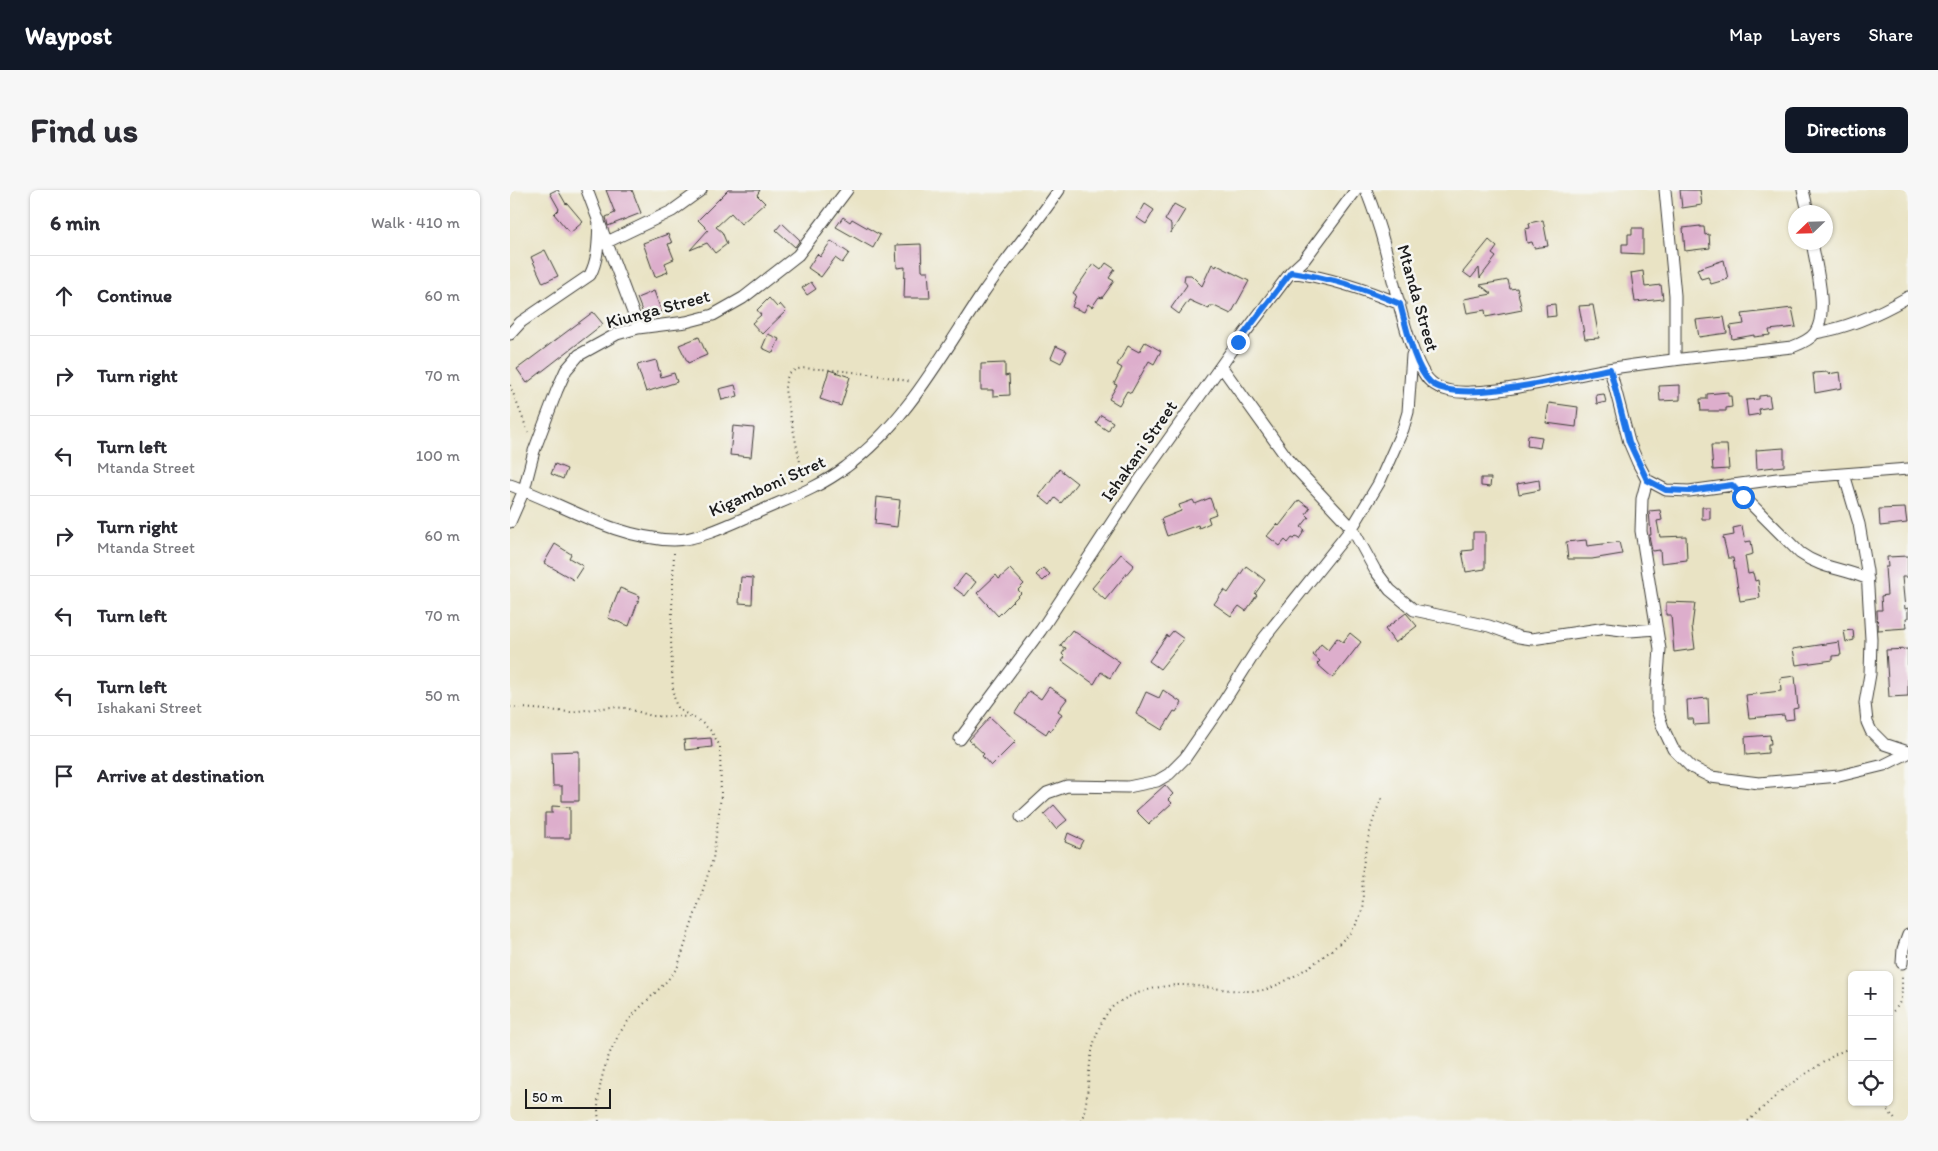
<!DOCTYPE html>
<html lang="en">
<head>
<meta charset="utf-8">
<style>
	:root { --surface:#fff; --page:#f7f7f7; --text:#2b2b33; --muted:#7c7c81; --line:#e1e1e2; --accent:#111827 }
	body { margin:0; font-family:Itim,sans-serif; background:var(--page); color:var(--text) }
	.controls { position:absolute; right:15px; bottom:15px; display:grid; overflow:hidden; border-radius:8px; box-shadow:0 1px 4px #0004 }
	.controls button { width:45px; height:45px; display:grid; place-items:center; padding:0; border:0; border-bottom:1px solid var(--line); background:var(--surface); color:var(--text); font:25px sans-serif }
	.compass { position:absolute; left:1278px; top:15px; width:45px; height:45px; border-radius:50%; background:var(--surface); box-shadow:0 1px 4px #0004; rotate:247deg }
	.scale { position:absolute; left:15px; bottom:12px; width:86px; box-sizing:border-box; padding-left:5px; border:2px solid #1c1c1c; border-top:0; font-size:14px; line-height:18px; white-space:nowrap; color:#1c1c1c; -webkit-text-stroke:4px #f6f6f2; paint-order:stroke }
	.stop { position:absolute; width:15px; height:15px; margin:-11px; border:4px solid #1a73e8; border-radius:50%; background:#fff }
	.stop.end { background:#1a73e8; border-color:#fff; box-shadow:0 1px 5px #0008 }
	.list { margin:0; padding:0; list-style:none }
	h2 { display:flex; justify-content:space-between; align-items:center; height:65px; margin:0; padding:0 20px; font-size:21px }
	h2 small { font-size:16px; font-weight:400; color:var(--muted) }
	.list li { display:grid; grid-template-columns:32px 1fr auto; gap:15px; align-items:center; box-sizing:border-box; height:80px; padding:0 20px; border-top:1px solid var(--line) }
	.list b { display:block; font-size:19px; white-space:nowrap }
	.list p { margin:0; font-size:16px; white-space:nowrap; color:var(--muted) }
	.list em { font-size:16px; font-style:normal; color:var(--muted) }
	.icon { flex:none; width:28px; height:28px; fill:none; stroke:currentColor; stroke-width:2; stroke-linecap:round; stroke-linejoin:round }
	.map { position:relative; flex:none; width:1398px; height:931px; overflow:hidden; border-radius:8px }
	header { display:flex; align-items:center; gap:30px; box-sizing:border-box; height:70px; padding:0 25px; background:var(--accent); color:#fff }
	header strong { font-size:24px }
	nav { display:flex; gap:28px; margin-inline-start:auto; font-size:18px }
	.intro { display:flex; align-items:center; justify-content:space-between; box-sizing:border-box; height:120px; padding:0 30px }
	h1 { margin:0; font-size:35px }
	.button { padding:12px 22px; border-radius:8px; background:var(--accent); color:#fff; font-size:18px; font-weight:700 }
	main { display:flex; gap:30px; padding:0 30px }
	aside { flex:1; background:var(--surface); border-radius:8px; box-shadow:0 1px 4px #0004 }
	.map>svg:first-child { display:block }
	.building { fill:#ddaecc }
	.lines { fill:none; stroke-linecap:round; stroke-linejoin:round }
	.street-casing { stroke:#3b3a35; stroke-width:13 }
	.path { stroke:#3b3a35; stroke-width:2; stroke-dasharray:1 4; stroke-linecap:butt }
	.street { stroke:#fff; stroke-width:11 }
	.route { stroke:#1a73e8; stroke-width:6 }
	.labels { text-anchor:middle; stroke-width:5; stroke-linejoin:round; paint-order:stroke }
	.street-label { font-size:18px; fill:#1c1c1c; stroke:#f6f6f2 }
</style>
</head>
<body>
<header>
<strong>Waypost</strong>
<nav><a>Map</a><a>Layers</a><a>Share</a></nav>
</header>
<div class="intro"><h1>Find us</h1><a class="button">Directions</a></div>
<main>
<aside>
<h2>6 min<small>Walk · 410 m</small></h2>
<ul class="list">
<li><svg class="icon" aria-label="ahead" viewBox="0 0 24 24"><path d="M12 20V5M6 11l6-6 6 6"/></svg><div><b>Continue</b></div><em>60 m</em></li>
<li><svg class="icon" aria-label="right" viewBox="0 0 24 24"><path d="M7 20v-9h11M14 6l5 5-5 5"/></svg><div><b>Turn right</b></div><em>70 m</em></li>
<li><svg class="icon" aria-label="left" viewBox="0 0 24 24"><path d="M17 20v-9H6M10 6l-5 5 5 5"/></svg><div><b>Turn left</b><p>Mtanda Street</p></div><em>100 m</em></li>
<li><svg class="icon" aria-label="right" viewBox="0 0 24 24"><path d="M7 20v-9h11M14 6l5 5-5 5"/></svg><div><b>Turn right</b><p>Mtanda Street</p></div><em>60 m</em></li>
<li><svg class="icon" aria-label="left" viewBox="0 0 24 24"><path d="M17 20v-9H6M10 6l-5 5 5 5"/></svg><div><b>Turn left</b></div><em>70 m</em></li>
<li><svg class="icon" aria-label="left" viewBox="0 0 24 24"><path d="M17 20v-9H6M10 6l-5 5 5 5"/></svg><div><b>Turn left</b><p>Ishakani Street</p></div><em>50 m</em></li>
<li><svg class="icon" aria-label="arrive" viewBox="0 0 24 24"><path d="M6 21V4h12l-3 4 3 4H6"/></svg><div><b>Arrive at destination</b></div></li>
</ul>
</aside>
<div class="map">
<svg width="1398" height="931" viewBox="0 0 1398 931">
	<rect width="100%" height="100%" fill="#f6f6f2"/>
	<filter id="ink" filterUnits="userSpaceOnUse"><feTurbulence type="fractalNoise" baseFrequency=".02" numOctaves="2"/><feDisplacementMap in="SourceGraphic" scale="10" xChannelSelector="R" yChannelSelector="G"/><feConvolveMatrix kernelMatrix="1 2 1 2 8 2 1 2 1" color-interpolation-filters="sRGB"/></filter>
	<filter id="wash" filterUnits="userSpaceOnUse"><feTurbulence type="fractalNoise" baseFrequency=".0096" numOctaves="4" result="noise"/><feDisplacementMap in="SourceGraphic" scale="20" xChannelSelector="R" yChannelSelector="G"/><feGaussianBlur stdDeviation="1.12" result="paint"/><feColorMatrix in="noise" values="0 0 0 0 0 0 0 0 0 0 0 0 0 0 0 0 0 1.4 0 .05"/><feComposite in="paint" operator="in"/></filter>
	<g filter="url(#wash)">
		<rect width="100%" height="100%" fill="#e9e3c4"/>
		<g id="blocks">
			<path class="building" d="M46,0H48L56,14L57,13L73,32L60,43L44,24L49,19L40,3Z
				M96,0H122L131,23L98,36L96,27L105,23Z
				M218,0H250L247,5L255,13L231,34L221,23L206,37L212,42L217,54L205,63L197,53L180,60L198,40L188,30Z
				M1170,0H1190L1192,15L1172,18Z
				M635,14L644,20L636,34L627,28Z
				M664,14L675,20L661,43V34L655,30Z
				M333,27L340,32L342,29L370,45L363,58L326,37Z
				M1033,30L1038,56L1024,58L1022,52L1017,53L1015,39L1020,38L1019,33Z
				M272,33L290,50L285,57L266,40Z
				M1190,36V37H1194L1195,45L1199,44L1200,58L1175,61L1173,38Z
				M1122,38H1133V64L1112,63V54H1118V44H1122Z
				M158,44L162,53L158,54L164,69L155,73L158,82L145,87L133,53Z
				M979,50L987,57L982,64L986,67L970,88L969,78L961,88L953,82Z
				M321,51L339,63L332,73L325,68L311,87L298,78L307,64L310,67Z
				M411,54L412,81H418L420,108H394L395,77L387,78L386,55Z
				M35,60L48,86L33,93L21,67Z
				M1214,70L1218,89L1201,94L1198,87L1191,89L1187,79Z
				M596,73L605,79L599,88L604,91L592,108L589,107L582,117L578,114L574,122L562,117L566,105L563,103L583,74L591,80Z
				M702,74L706,77L707,75L739,91L721,124L704,116H700L699,119L679,110L669,124L661,118L677,95L674,91L675,85H681L692,96Z
				M1133,81L1135,97L1151,95L1153,109L1125,112L1121,83Z
				M998,90L1000,99L1007,98L1012,120L976,127L975,120L957,123L954,109L982,104L970,95Z
				M301,92L306,99L297,105L292,98Z
				M144,101L152,123L144,126L142,122L134,126L127,108Z
				M259,108L267,117L270,114L276,121L252,144L242,133L251,125L247,120Z
				M1045,114L1046,126L1037,127L1036,115Z
				M1083,115L1089,148L1075,149L1069,116Z
				M1282,118L1286,137L1259,140L1260,145L1244,147V145L1222,149L1220,136L1234,134L1232,124Z
				M83,122L93,134L17,193L7,179Z
				M1214,127L1217,143L1189,147L1186,130Z
				M258,144L269,149L263,163L252,158Z
				M189,147L197,165L178,173L169,155Z
				M635,152L651,161L644,174L639,171L621,203L617,201L609,215L599,209L607,195L604,194L612,178L607,175L618,156L629,162Z
				M546,156L557,161L551,173L541,168Z
				M146,170L151,187L164,183L167,192L136,202L127,175Z
				M495,173V186L499,185L500,205L483,206V200H471V174Z
				M319,180L340,187L331,216L310,209Z
				M1318,182V184L1330,182L1332,198L1305,203L1303,183Z
				M225,195L228,206L212,210L209,199Z
				M1170,195V210L1150,211L1149,196Z
				M1218,202V206H1221L1222,217L1216,218V221H1191L1190,209H1197V204Z
				M1094,204L1096,212L1087,214L1086,205Z
				M1259,205L1261,217L1249,219L1250,224L1238,226L1236,210L1249,209V206Z
				M1039,213L1068,217L1066,237L1036,233Z
				M591,225L603,232L598,241L586,233Z
				M223,236L244,238L241,267L220,265Z
				M1018,245L1032,247L1030,258L1017,256Z
				M1201,255H1217L1219,279L1203,280Z
				M1274,258V276L1247,279L1246,260Z
				M45,274L57,279L53,289L41,284Z
				M549,279L567,293L551,313L545,308L540,315L529,306Z
				M971,288H981L980,297L971,296Z
				M1029,290L1030,300L1009,304L1007,294Z
				M367,307L390,310L387,337L365,334Z
				M700,308L706,324L698,327L700,333L689,338L688,335L657,346L651,329L671,321L669,315L683,310L685,314Z
				M789,310L800,318L796,324L799,327L791,337L795,340L789,349L786,347L784,349L782,348L778,353L775,350L770,356L757,346L767,334L769,336Z
				M1192,317H1200V329H1192Z
				M1395,318L1397,333L1370,336L1369,319Z
				M1150,320L1152,330L1147,331L1150,347L1176,346L1177,370L1151,373L1150,360L1142,361L1139,345H1141L1139,321Z
				M1232,336L1235,352L1241,351L1243,364L1235,366L1238,384L1243,383L1245,391L1248,390L1250,408L1230,411L1223,368H1218L1213,347L1224,345L1223,338Z
				M963,342H975V379L956,382L952,361L963,360Z
				M1076,350L1077,356L1109,352L1112,364L1082,369H1058L1056,352Z
				M45,354L61,364L59,368L73,376L64,390L34,373Z
				M611,364L624,375L595,410L582,398Z
				M1398,366V387H1392L1395,419L1398,418V428H1396L1397,438L1368,440L1367,420H1372L1371,406L1377,405L1375,377H1378L1377,367Z
				M736,376L755,390L745,404L747,405L736,421L729,416L721,426L704,414L714,400L718,403Z
				M533,378L540,384L533,391L526,385Z
				M500,379L514,394L508,400L511,403L488,426L467,403L486,385L489,389Z
				M455,384L466,392L455,406L444,398Z
				M231,387L243,388L242,414L229,413Z
				M110,398L130,406L119,436L98,428Z
				M1156,412L1185,413L1182,436L1185,459L1164,462L1161,425H1156Z
				M896,423L907,436L885,453L875,439Z
				M562,440L610,472L600,488L591,482L584,494L552,471L555,467L552,464L556,458L550,456Z
				M1343,440L1344,450L1336,452L1334,441Z
				M663,441L674,449L650,479L639,471L657,445L658,447Z
				M840,443L851,452L823,488L807,474L810,471L803,465L811,454L818,460L827,448L833,452Z
				M1329,452L1331,465L1323,466V470L1286,475L1283,459Z
				M1398,459V506L1379,507L1376,460Z
				M1285,486L1288,518L1283,519L1284,529L1275,530L1274,525L1239,528L1236,505L1271,501L1270,488Z
				M539,497L557,509L548,521L552,524L541,541L539,539L536,544L505,523L519,501L531,509Z
				M653,500L672,513L666,522L664,521L652,540L626,524L636,502L649,508Z
				M1198,508L1199,534L1184,535L1183,529H1178L1177,510Z
				M480,527L506,551L481,576L472,566L474,564L459,550Z
				M1260,545L1261,554H1258V563L1236,565L1235,547Z
				M201,548L202,557L175,560L174,550Z
				M69,561V611H52V596H43L42,562Z
				M655,595L663,604L658,609L662,613L639,634L626,621Z
				M544,615L557,630L546,639L534,624Z
				M42,616L60,617V648H35V623H42Z
				M558,643L573,650L569,658L555,652Z"/>
		</g>
	</g>
	<g filter="url(#ink)">
		<use href="#blocks" fill-opacity="0" stroke="#3b3a35" stroke-width="1"/>
		<g class="lines">
			<defs>
				<path id="street" d="M77,0L127,133
					M856,0C863,18 869,35 874,54C882,83 900,175 921,192C931,201 948,203 961,202C1007,201 1052,187 1098,179C1159,169 1221,164 1282,157C1290,154 1300,150 1305,143C1319,122 1306,76 1302,52
					M1155,0L1165,105V170
					M1293,0L1298,22
					M97,52L162,21L191,0
					M781,82C820,88 854,99 890,114
					M1305,143C1338,138 1369,124 1398,107
					M0,144L11,132L80,85C89,68 88,49 89,30
					M711,176L780,272L842,338L865,380L880,400L904,420L979,436L1009,447L1022,449L1096,438L1120,441L1147,439
					M1100,179L1119,252L1128,273L1137,290L1156,300L1179,301L1267,289L1398,279
					M1334,284L1349,334L1357,381L1361,449L1360,484L1355,513L1357,532L1361,541L1374,554L1398,562
					M1137,290L1132,309L1131,341L1150,459L1147,498V520L1153,538L1163,559L1181,577L1201,587L1249,593L1329,586L1374,575L1398,563
					M0,295C53,314 106,349 164,350C189,350 223,333 246,323C277,309 309,298 336,277C396,233 432,164 473,103C497,68 525,35 549,0
					M1222,295L1290,363C1312,379 1333,378 1358,389
					M0,332L14,300L24,261L47,200L56,180L69,165L107,144L128,138L176,132L203,125L233,108L288,65L337,0
					M450,549L531,440L629,291L728,152L781,82L794,70L846,0
					M511,627L537,603L557,596L618,597L647,591L659,584L675,568L711,516L754,448L842,338L869,293L893,239L898,222L902,165
					M1392,773L1393,759L1398,745"/>
			</defs>
			<use href="#street" class="street-casing"/>
			<path class="path" d="M0,195L18,242
				M292,291L290,272L275,200C275,192 277,183 285,180C292,177 301,179 309,179C340,181 371,185 402,192
				M0,517L60,522L101,517L116,518L142,526L180,527
				M1379,824C1394,815 1392,801 1392,785
				M1372,912L1386,931
				M89,931C84,900 99,854 119,830C134,811 155,797 168,776L203,669L211,606L210,556L201,541L191,532L170,520L166,515L163,502L161,450L164,362
				M571,931C576,920 577,906 578,894C580,868 583,844 598,822C611,804 653,794 674,795C697,796 732,804 753,800C777,795 829,758 843,739C859,717 850,701 853,677C856,654 862,629 872,608
				M1238,931L1276,897L1326,864L1342,857"/>
			<use href="#street" class="street"/>
		</g>
	</g>
	<g class="lines" filter="url(#ink)">
		<path class="route" d="M728,152L781,82C820,88 854,98 890,114C896,135 904,177 920,192C948,217 1064,185 1100,179L1119,252L1137,290L1156,300L1179,301L1222,295L1233,307"/>
	</g>
	<g class="labels">
		<g class="street-label">
			<text transform="translate(908 108) rotate(74)" y="6">Mtanda Street</text>
			<text transform="translate(148 119) rotate(-15)" y="6">Kiunga Street</text>
			<text transform="translate(629 261) rotate(-55)" y="6">Ishakani Street</text>
			<text transform="translate(257 296) rotate(-24)" y="6">Kigamboni Stret</text>
		</g>
	</g>
</svg>
<div class="controls">
<button>+</button>
<button>−</button>
<button><svg class="icon" aria-label="locate" viewBox="0 0 24 24"><circle cx="12" cy="12" r="6"/><path d="M12 2v4M12 18v4M2 12h4M18 12h4"/></svg></button>
</div>
<svg class="compass" viewBox="-18 -18 36 36"><path d="M0-13l5 13h-10z" fill="#e53935"/><path d="M0 13l5-13h-10z" fill="#7c7c81"/></svg>
<div class="scale">50 m</div>
<div class="stop" style="left:1233px;top:307px"></div>
<div class="stop end" style="left:728px;top:152px"></div>
</div>
</main>
</body>
</html>
